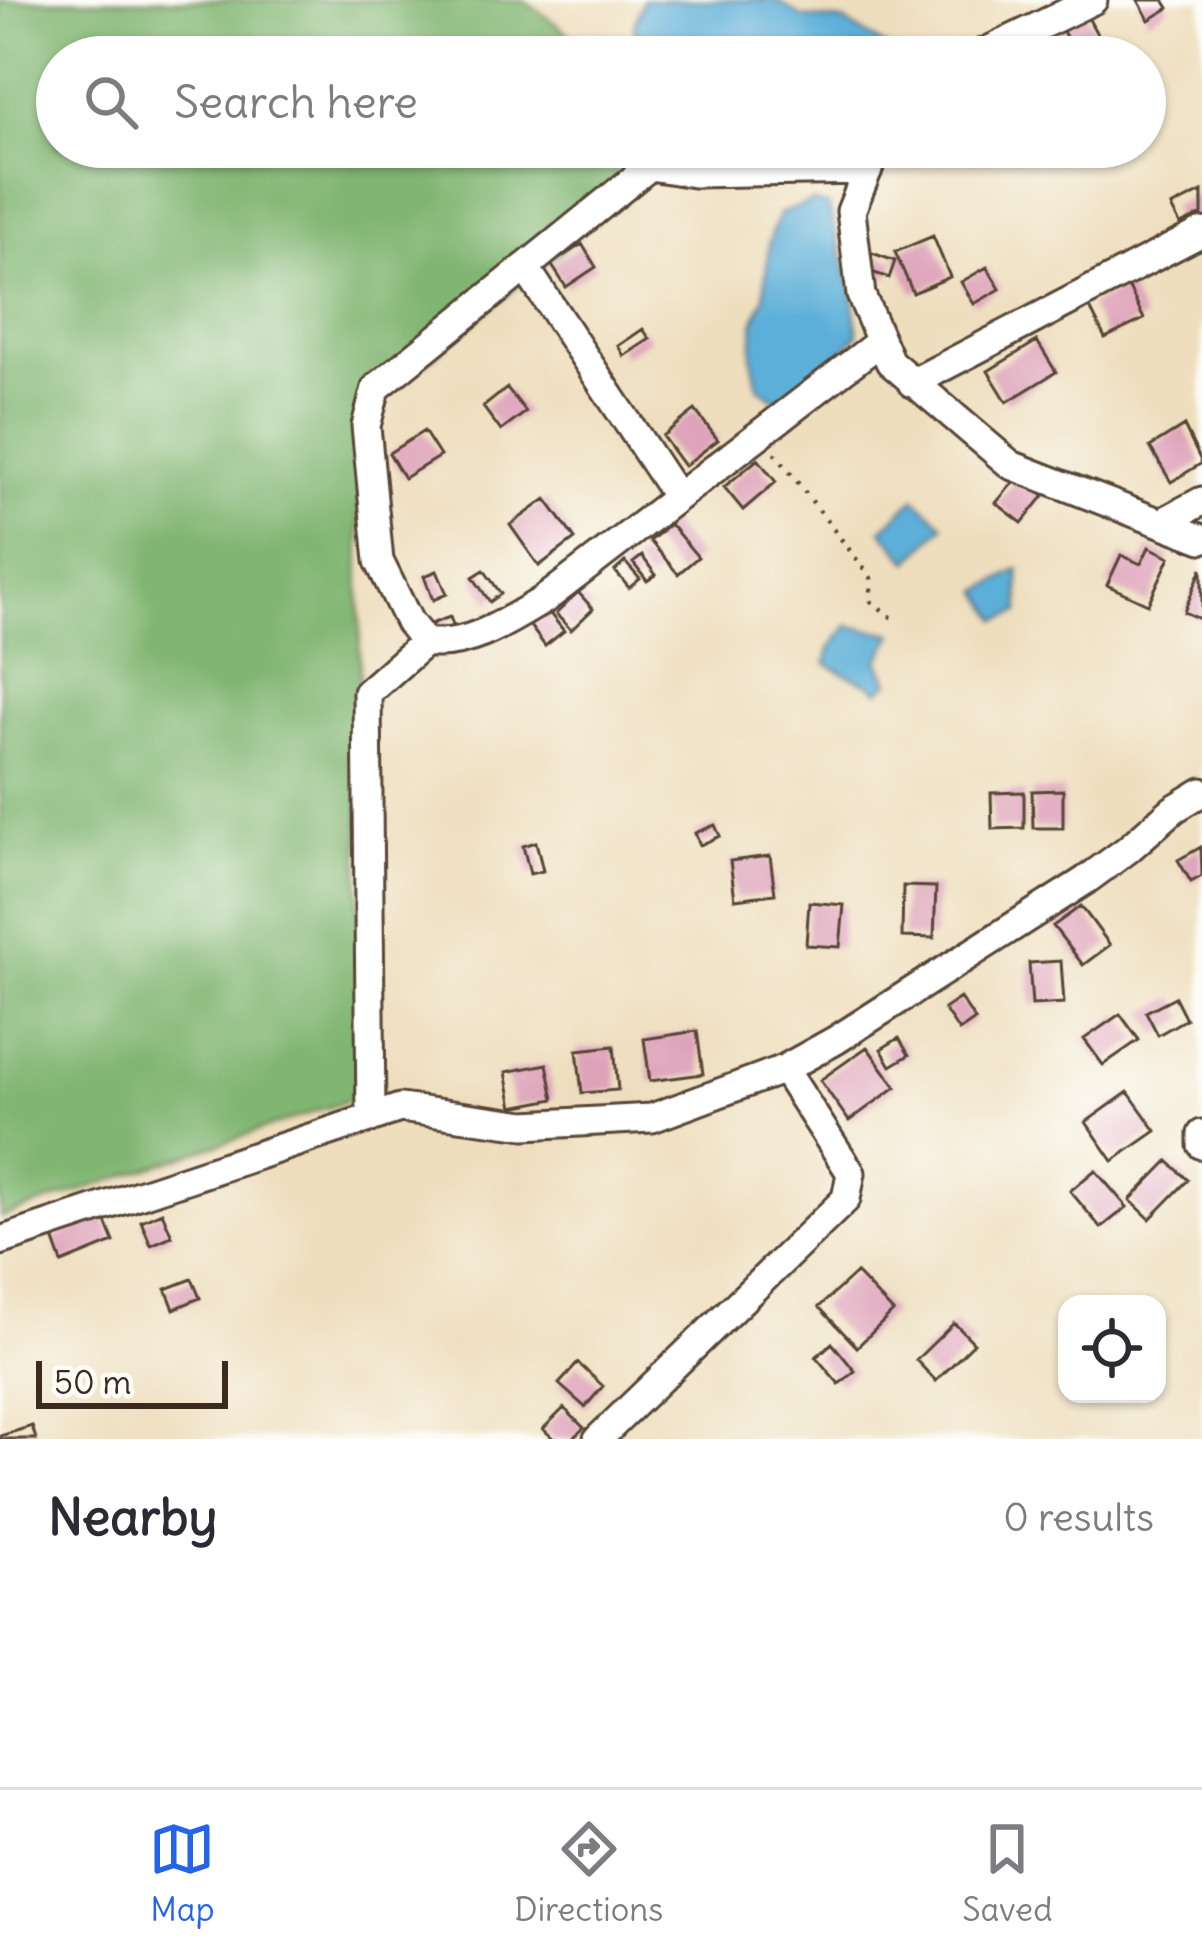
<!DOCTYPE html>
<html lang="en">
<head>
<meta charset="utf-8">
<style>
	:root { --surface:#fff; --page:#f2f2f3; --text:#2b2b33; --muted:#7c7c81; --line:#e1e1e2; --accent:#2563eb }
	body { margin:0; font-family:Delius,sans-serif; background:var(--page); color:var(--text) }
	.controls { position:absolute; right:36px; bottom:36px; display:grid; overflow:hidden; border-radius:24px; box-shadow:0 3px 9px #0004 }
	.controls button { width:108px; height:108px; display:grid; place-items:center; padding:0; border:0; border-bottom:3px solid var(--line); background:var(--surface); color:var(--text); font:60px sans-serif }
	.scale { position:absolute; left:36px; bottom:30px; width:192px; box-sizing:border-box; padding-left:12px; border:6px solid #3b2a1e; border-top:0; font-size:33px; line-height:42px; white-space:nowrap; color:#3b2a1e; -webkit-text-stroke:9px #fdfcf7; paint-order:stroke }
	.list { margin:0; padding:0; list-style:none }
	h2 { display:flex; justify-content:space-between; align-items:center; height:156px; margin:0; padding:0 48px; font-size:51px }
	h2 small { font-size:39px; font-weight:400; color:var(--muted) }
	.icon { flex:none; width:66px; height:66px; fill:none; stroke:currentColor; stroke-width:2; stroke-linecap:round; stroke-linejoin:round }
	.map { position:relative; flex:none; width:1202px; height:1439px; overflow:hidden }
	.search { position:absolute; background:var(--surface); box-shadow:0 3px 9px #0004; left:36px; right:36px; top:36px; height:132px; display:flex; align-items:center; gap:30px; box-sizing:border-box; padding:0 42px; border-radius:66px; color:var(--muted); font-size:45px }
	.sheet { height:348px; background:var(--surface) }
	nav { display:flex; justify-content:space-around; align-items:center; box-sizing:border-box; height:168px; border-top:3px solid var(--line); background:var(--surface); font-size:33px; color:var(--muted) }
	nav a { display:grid; justify-items:center; gap:6px }
	nav .on { color:var(--accent) }
	.map>svg:first-child { display:block }
	.forest { fill:#81b672; stroke:#5e7048; stroke-width:3 }
	.water { fill:#5cafd8; stroke:#4c6c7b; stroke-width:3 }
	.building { fill:#dea2b9 }
	.lines { fill:none; stroke-linecap:round; stroke-linejoin:round }
	.minor-casing { stroke:#564536; stroke-width:33 }
	.path { stroke:#564536; stroke-width:4.5; stroke-dasharray:3 9; stroke-linecap:butt }
	.minor { stroke:#fff; stroke-width:27 }
</style>
</head>
<body>
<div class="map">
<svg width="1202" height="1439" viewBox="0 0 1202 1439">
	<rect width="100%" height="100%" fill="#fdfcf7"/>
	<filter id="ink" filterUnits="userSpaceOnUse"><feTurbulence type="fractalNoise" baseFrequency=".00833" numOctaves="2"/><feDisplacementMap in="SourceGraphic" scale="24" xChannelSelector="R" yChannelSelector="G"/><feConvolveMatrix kernelMatrix="1 2 1 2 8 2 1 2 1" color-interpolation-filters="sRGB"/></filter>
	<filter id="wash" filterUnits="userSpaceOnUse"><feTurbulence type="fractalNoise" baseFrequency=".004" numOctaves="4" result="noise"/><feDisplacementMap in="SourceGraphic" scale="48" xChannelSelector="R" yChannelSelector="G"/><feGaussianBlur stdDeviation="2.7" result="paint"/><feColorMatrix in="noise" values="0 0 0 0 0 0 0 0 0 0 0 0 0 0 0 0 0 1.4 0 .05"/><feComposite in="paint" operator="in"/></filter>
	<g filter="url(#wash)">
		<rect width="100%" height="100%" fill="#eedebe"/>
		<path class="forest" d="M0,0H524L600,57H57V147H685L360,417L359,1097L0,1218Z"/>
		<path class="water" d="M643,0H776L802,17L844,21L886,47L891,57H648L638,49L634,25Z
			M734,147H853C823,153 760,163 734,147Z
			M812,202L828,205L853,293L858,334L816,379L777,401L758,387L752,358L754,323L764,297L769,243L779,214Z
			M915,498L944,525L909,562L882,530Z
			M1019,569L1020,612L999,620L980,591Z
			M848,626L894,634L878,661L890,682L879,691C861,676 844,677 826,663L831,647Z"/>
		<g id="blocks">
			<path class="building" d="M1138,0H1164L1169,8L1149,20Z
				M1085,12L1098,36L1084,43L1091,57H1076L1060,25Z
				M1028,42L1038,57H1004Z
				M1114,43L1121,57H1103L1100,51Z
				M911,147H937L920,159Z
				M1202,192V214L1180,224L1171,207Z
				M933,236L950,277L913,293L895,252Z
				M582,244L596,267L566,287L551,264Z
				M872,253L895,261L889,278L866,270Z
				M987,267L1000,289L974,304L961,282Z
				M1128,286L1144,319L1105,338L1089,306Z
				M643,329L650,339L624,356L618,346Z
				M1037,341L1056,372L1007,402L988,371Z
				M507,388L526,412L501,431L483,407Z
				M695,410L718,440L684,466L662,436Z
				M1184,426L1202,463L1171,482L1150,447Z
				M424,431L440,456L404,478L389,453Z
				M758,459L776,482L743,510L724,487Z
				M1021,473L1046,493L1022,523L996,503Z
				M546,499L575,539L539,566L510,525Z
				M670,524L698,557L678,574L650,541Z
				M1149,547L1170,557L1148,604L1107,585L1121,555L1141,564Z
				M642,556L656,575L647,581L633,563Z
				M625,562L640,579L629,588L615,571Z
				M1202,568V620L1184,612Z
				M484,570L501,594L490,602L473,577Z
				M437,571L447,594L433,600L424,576Z
				M578,592L593,609L571,630L556,614Z
				M548,611L564,631L545,646L530,626Z
				M450,617L456,633L434,641L428,625Z
				M1063,790V828H1033L1032,791Z
				M1024,792V828L992,829L991,793Z
				M715,825L720,836L700,845L695,833Z
				M536,842L543,871L530,874L523,846Z
				M1201,847L1202,876L1191,882L1178,860Z
				M770,856L775,894L735,899L730,861Z
				M903,886L936,887L934,938L902,937Z
				M809,902L844,905L840,947L806,945Z
				M1081,906L1110,945L1083,965L1053,926Z
				M1061,961L1064,1003L1032,1005L1029,963Z
				M1175,997L1186,1019L1158,1035L1146,1012Z
				M960,998L975,1020L959,1031L944,1009Z
				M1120,1014L1139,1040L1103,1065L1084,1039Z
				M697,1031L703,1074L650,1081L644,1039Z
				M899,1038L909,1055L891,1066L881,1049Z
				M614,1046L618,1090L582,1093L577,1050Z
				M867,1047L896,1087L849,1121L820,1080Z
				M547,1064L554,1099L513,1107L506,1072Z
				M1128,1092L1156,1131L1113,1161L1086,1122Z
				M1168,1161L1188,1180L1150,1219L1130,1200Z
				M1095,1170L1127,1207L1101,1228L1070,1191Z
				M162,1212L172,1236L151,1245L141,1221Z
				M104,1217L114,1242L62,1263L53,1238Z
				M856,1273L893,1312L857,1347L819,1307Z
				M192,1279L200,1298L174,1309L166,1289Z
				M954,1323L974,1343L936,1381L916,1360Z
				M832,1343L855,1371L839,1384L816,1357Z
				M578,1363L603,1386L585,1407L559,1384Z
				M564,1408L584,1428L572,1439H554L543,1429Z
				M32,1426L36,1439H0V1436Z"/>
		</g>
	</g>
	<g filter="url(#ink)">
		<use href="#blocks" fill-opacity="0" stroke="#564536" stroke-width="3"/>
		<g class="lines">
			<defs>
				<path id="minor" d="M975,57L1093,0
					M877,147L851,211L861,295L890,362L1011,465L1202,539
					M868,170L694,173L650,166L376,388L366,426L379,561L409,622L425,642C467,649 510,620 545,599L881,341
					M525,267L677,497
					M912,383L1202,232
					M1161,523L1202,501
					M371,1118L367,693L425,642
					M1202,1134V1145
					M0,1241L400,1108L525,1125L652,1118L784,1069L836,1040L1086,880L1127,850L1174,809L1202,792
					M598,1439L846,1199L851,1173L784,1069"/>
			</defs>
			<use href="#minor" class="minor-casing"/>
			<path class="path" d="M775,453L871,578V601L895,620"/>
			<use href="#minor" class="minor"/>
		</g>
	</g>
</svg>
<div class="controls">
<button><svg class="icon" aria-label="locate" viewBox="0 0 24 24"><circle cx="12" cy="12" r="6"/><path d="M12 2v4M12 18v4M2 12h4M18 12h4"/></svg></button>
</div>
<div class="scale">50 m</div>
<div class="search"><svg class="icon" aria-label="search" viewBox="0 0 24 24"><circle cx="10" cy="10" r="6"/><path d="M15 15l6 6"/></svg>Search here</div>
</div>
<section class="sheet">
<h2>Nearby<small>0 results</small></h2>
<ul class="list">
</ul>
</section>
<nav>
<a class="on"><svg class="icon" aria-label="map" viewBox="0 0 24 24"><path d="M3 6l6-2 6 2 6-2v14l-6 2-6-2-6 2zM9 4v14M15 6v14"/></svg>Map</a>
<a><svg class="icon" aria-label="directions" viewBox="0 0 24 24"><path d="M12 3l9 9-9 9-9-9zM9 14v-3h6M13 9l2 2-2 2"/></svg>Directions</a>
<a><svg class="icon" aria-label="saved" viewBox="0 0 24 24"><path d="M7 4h10v16l-5-4-5 4z"/></svg>Saved</a>
</nav>
</body>
</html>
